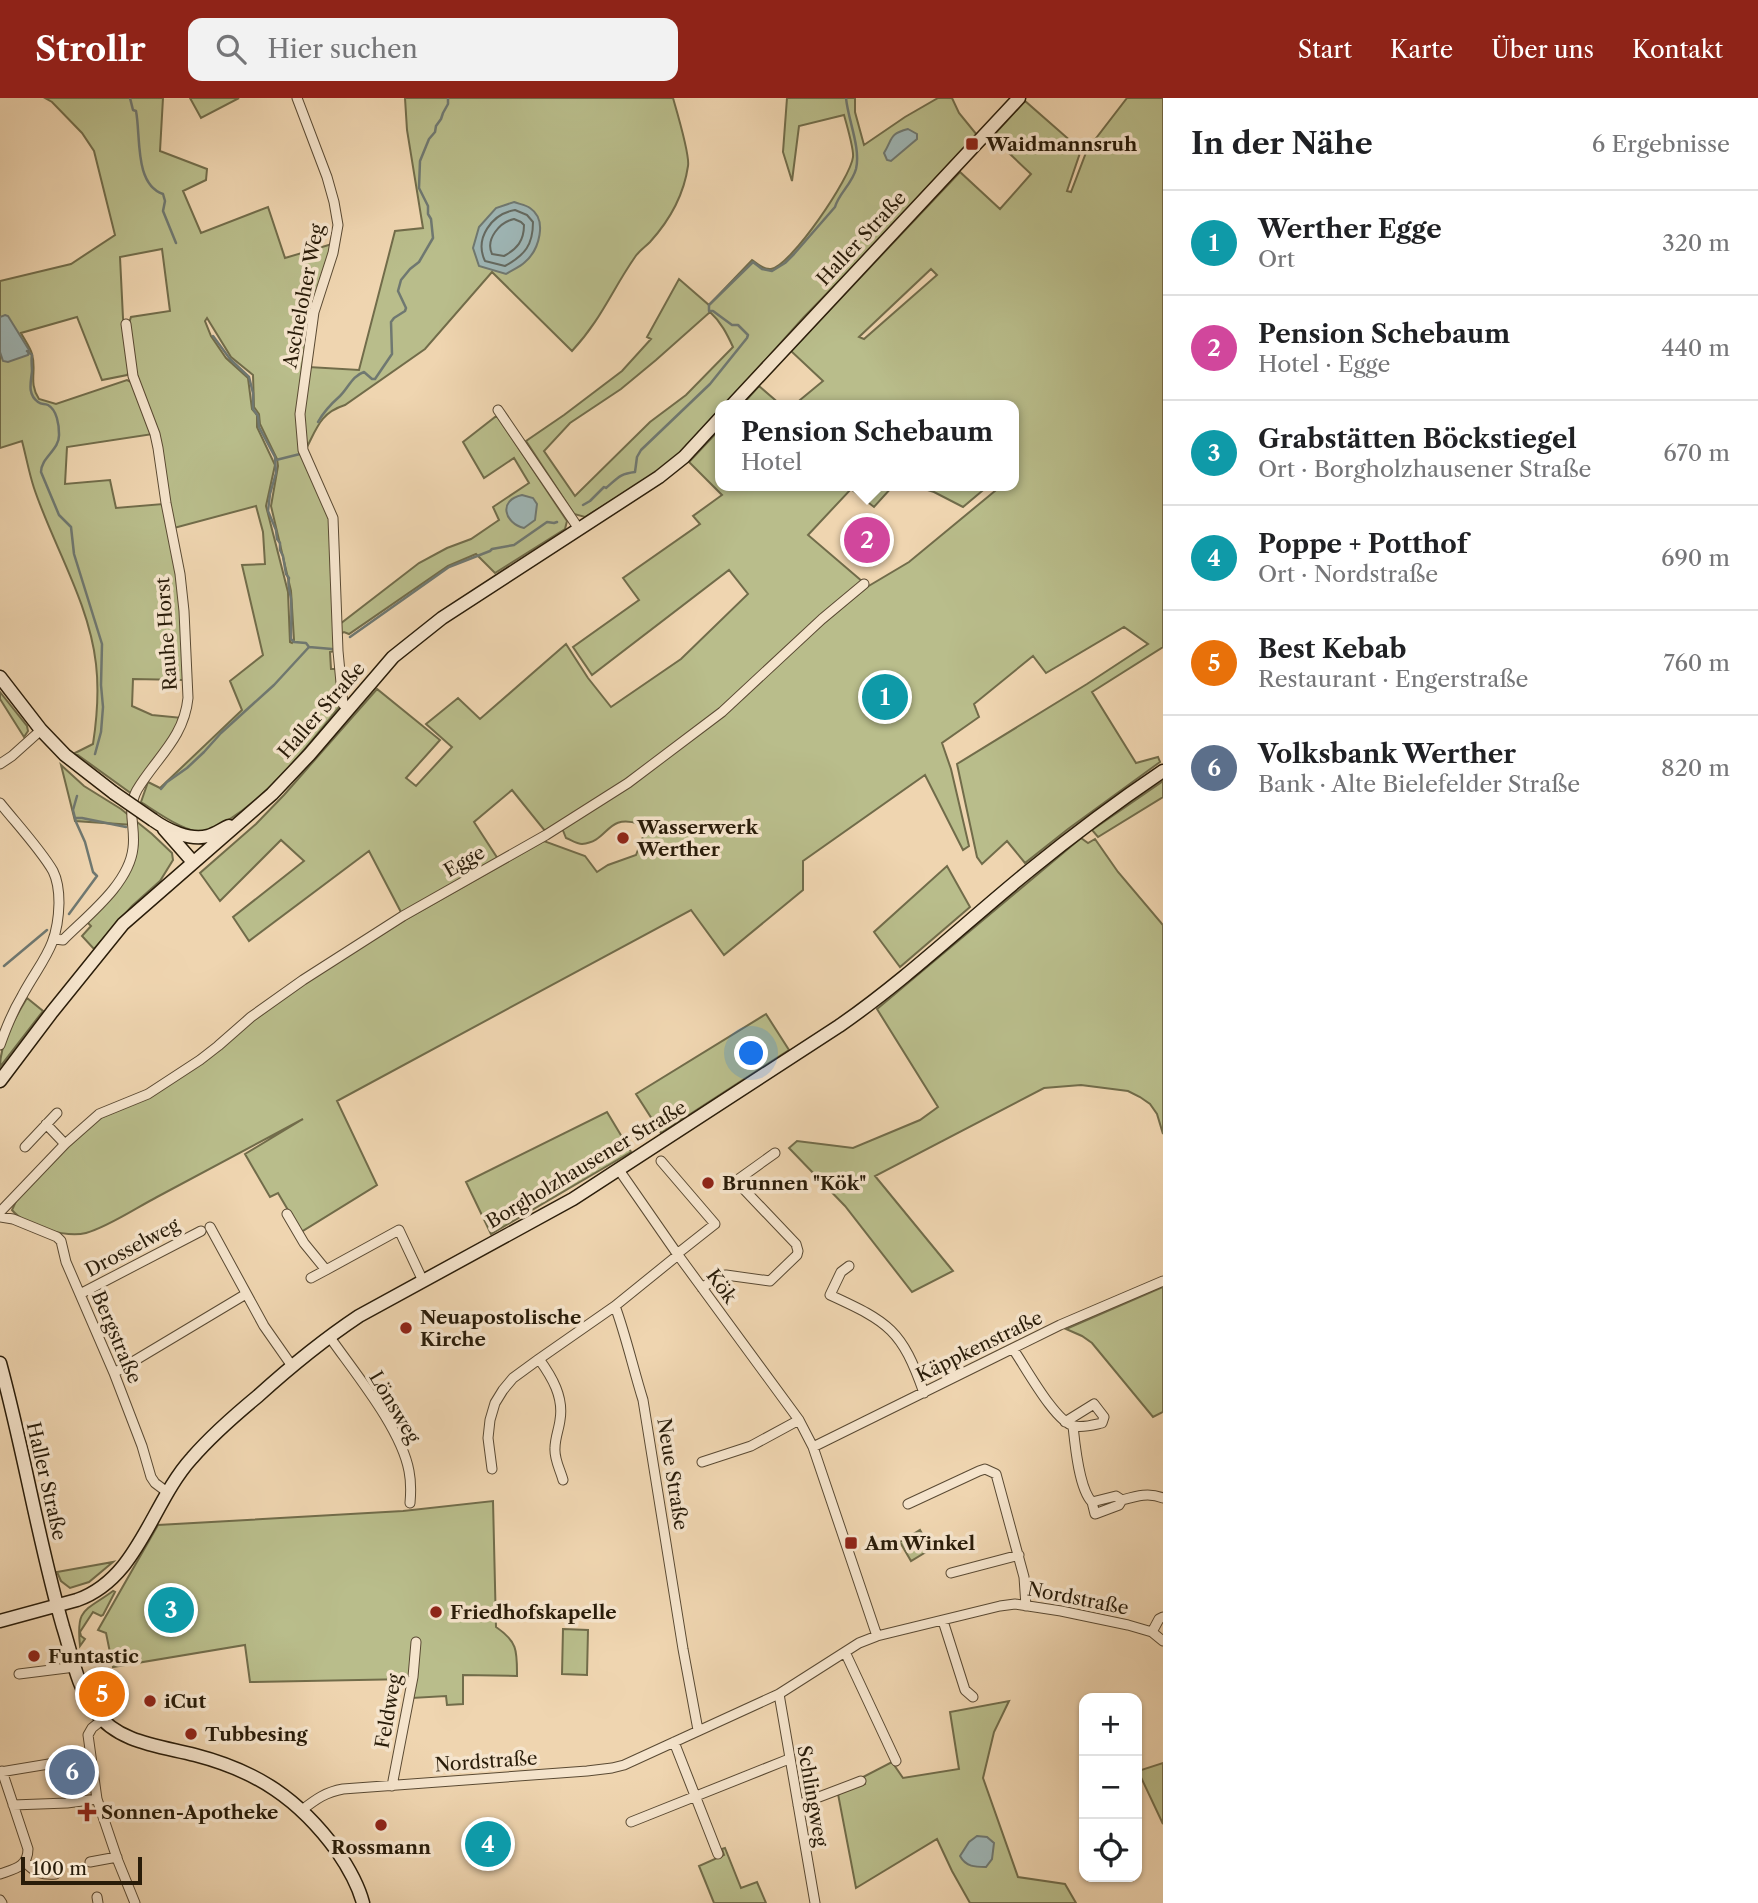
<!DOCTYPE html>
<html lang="de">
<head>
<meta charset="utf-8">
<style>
	:root { --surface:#fff; --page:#f2f2f2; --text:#202124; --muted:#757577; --line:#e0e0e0; --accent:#8f2418 }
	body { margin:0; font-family:"Libre Caslon Text",serif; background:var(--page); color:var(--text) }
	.controls { position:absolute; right:21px; bottom:21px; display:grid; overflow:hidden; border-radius:14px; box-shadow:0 2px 5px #0004 }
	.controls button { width:63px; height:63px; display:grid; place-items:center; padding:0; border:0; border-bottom:2px solid var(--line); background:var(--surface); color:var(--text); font:35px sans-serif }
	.scale { position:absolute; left:21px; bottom:18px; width:121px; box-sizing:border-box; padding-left:7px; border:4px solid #291c09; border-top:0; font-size:19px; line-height:24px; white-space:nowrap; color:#291c09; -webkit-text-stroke:5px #f5e4cc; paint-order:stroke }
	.you { position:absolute; left:752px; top:956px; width:24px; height:24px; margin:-18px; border:5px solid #fff; border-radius:50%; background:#1a73e8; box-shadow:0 0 0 10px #1a73e833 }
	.badge { display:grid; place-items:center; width:46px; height:46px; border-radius:50%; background:var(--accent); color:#fff; font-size:23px; font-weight:700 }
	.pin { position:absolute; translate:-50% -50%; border:4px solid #fff; box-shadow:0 2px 7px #0006 }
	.popup { position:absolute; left:715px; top:302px; width:304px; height:91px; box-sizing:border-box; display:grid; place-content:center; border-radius:14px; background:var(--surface); filter:drop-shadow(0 2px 5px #0005); font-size:23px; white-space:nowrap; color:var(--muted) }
	.popup b { font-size:26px; color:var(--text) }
	.popup::after { content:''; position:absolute; left:50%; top:100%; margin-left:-14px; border:14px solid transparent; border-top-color:var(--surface) }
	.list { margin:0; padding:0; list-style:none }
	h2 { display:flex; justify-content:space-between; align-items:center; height:91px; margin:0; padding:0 28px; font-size:30px }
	h2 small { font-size:23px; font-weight:400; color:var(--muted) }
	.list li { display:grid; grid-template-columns:46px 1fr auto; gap:21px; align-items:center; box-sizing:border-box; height:105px; padding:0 28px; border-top:2px solid var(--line) }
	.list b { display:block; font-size:26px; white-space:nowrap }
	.list p { margin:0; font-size:23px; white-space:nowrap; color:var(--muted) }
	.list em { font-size:23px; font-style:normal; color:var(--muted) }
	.icon { flex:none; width:38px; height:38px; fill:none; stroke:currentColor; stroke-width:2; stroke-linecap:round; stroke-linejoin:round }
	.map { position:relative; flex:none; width:1163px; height:1805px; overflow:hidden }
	header { display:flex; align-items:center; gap:42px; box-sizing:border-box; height:98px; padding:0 35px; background:var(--accent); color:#fff }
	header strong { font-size:33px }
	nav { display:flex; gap:38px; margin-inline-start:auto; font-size:24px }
	.search { width:490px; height:63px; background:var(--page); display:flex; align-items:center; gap:18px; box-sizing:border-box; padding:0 24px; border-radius:14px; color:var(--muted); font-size:26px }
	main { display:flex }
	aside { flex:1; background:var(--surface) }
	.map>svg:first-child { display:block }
	.green { fill:#b9bd8b; stroke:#716c4a; stroke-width:2; fill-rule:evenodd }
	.water { fill:#9eb6b6; stroke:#6f7871; stroke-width:2 }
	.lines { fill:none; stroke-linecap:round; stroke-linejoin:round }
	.shore { stroke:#646960; stroke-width:2 }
	.stream { stroke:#6f7871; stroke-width:2.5 }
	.street-casing { stroke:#5a4a33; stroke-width:11 }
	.secondary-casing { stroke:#291c09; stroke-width:15 }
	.street { stroke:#f5e4cc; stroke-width:9 }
	.secondary { stroke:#f5e4cc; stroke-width:12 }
	.secondary-bridge-casing { stroke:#291c09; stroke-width:15; stroke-linecap:butt }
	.secondary-bridge { stroke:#f5e4cc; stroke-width:12 }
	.poi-dot { fill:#8f2418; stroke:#f5e4cc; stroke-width:2.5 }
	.labels { text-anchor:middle; stroke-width:7; stroke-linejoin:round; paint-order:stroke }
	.poi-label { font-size:19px; font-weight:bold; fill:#291c09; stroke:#f5e4cc; text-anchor:start }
	.street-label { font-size:19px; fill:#291c09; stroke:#f5e4cc }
</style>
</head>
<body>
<header>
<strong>Strollr</strong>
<div class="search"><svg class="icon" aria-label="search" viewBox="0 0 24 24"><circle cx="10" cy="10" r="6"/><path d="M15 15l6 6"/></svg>Hier suchen</div>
<nav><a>Start</a><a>Karte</a><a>Über uns</a><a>Kontakt</a></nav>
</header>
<main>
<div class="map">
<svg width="1163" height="1805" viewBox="0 0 1163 1805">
	<rect width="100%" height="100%" fill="#efd5b0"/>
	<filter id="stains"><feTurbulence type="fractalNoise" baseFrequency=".00286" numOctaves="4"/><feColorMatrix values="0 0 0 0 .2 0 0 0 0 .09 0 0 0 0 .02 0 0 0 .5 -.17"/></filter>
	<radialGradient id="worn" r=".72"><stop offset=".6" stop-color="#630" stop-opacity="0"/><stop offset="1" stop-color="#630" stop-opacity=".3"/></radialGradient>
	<path class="green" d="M45,0H163L160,53L207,71L206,82L183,93L201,135L268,109L285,160L332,146L313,210L297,316L300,352L327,413L331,431L335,553L330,554L331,571H337L340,608C306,650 273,694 227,723C222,726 215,732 209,734C189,738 157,714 141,704L148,684L160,690L242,612L230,583L263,557L242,467L265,466L263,434L256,408L174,430L157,336L134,268L129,225L131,219L170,213L162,151L120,159L123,220L129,274L127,277L102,282L77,219L21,235C24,241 30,249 32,256C37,273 28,284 39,301L56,306L127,282L133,285L153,336L67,349L65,386L110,382L116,410L163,406L178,475L182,514L183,582L133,581L132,608L152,617L183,620L174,636L132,696L75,655L93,646C97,620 99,592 96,566C89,504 53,447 34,390C29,375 26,358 22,343L0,350V183L71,166L115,137L94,53L82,35L52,4ZM207,220L231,259L253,277L254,309L259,316L260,326L277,361L278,368L271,408L291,493L294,542L292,545L290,544L288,494L266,408L275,367L257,329V317L252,311L248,280L226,260L211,238L205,223Z
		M190,0H239L201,20Z
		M405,0H673C677,14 690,57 688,68C684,96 669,123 650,144C645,149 639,153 635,159C612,192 601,222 572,253L492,174L425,251L345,307C320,315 317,330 306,351L303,315L309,269L359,272L395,133L423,130L407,32Z
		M787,0H855V14L864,47L905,19L938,0H952L959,15L977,37L914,106L804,219L725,307H720V312L689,347L657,375L585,419L574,416L526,343L564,317L622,273L651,241L647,239L679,181L709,207L752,162C757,166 764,172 771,171C791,168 851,79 853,59C854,52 846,24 844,17L799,28L792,83L783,54ZM710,214C721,224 727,236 733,249L686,297L650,324L575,398L544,353L570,325L621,291L656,262Z
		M1127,0H1163V549L1092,594L1136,665L1158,659L1160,664L1068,731L1025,765L1007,743L982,766L977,759L957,666L1087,586L1148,546L1124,529L1046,575L1033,558L974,606L979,619L942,645L951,671L969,748L963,752L925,677L803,763V792L724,857L691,812L337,1003L377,1087L301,1134L278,1095L270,1099L245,1056L303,1021C255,1047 206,1073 157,1099C136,1110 108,1129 86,1135C66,1140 25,1128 12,1112L17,1101L68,1049L100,1020L149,999L306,884L405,822L544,743L585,758L597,774L608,767L636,757L644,736L639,726C606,715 609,744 582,746C577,746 571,742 566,740L562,730L630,688L867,489L909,464L1001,388H1014V307H794L823,283L791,253L960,74L1000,111L1031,76L992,39L1025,3L1081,52L1067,93L1071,94L1087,52ZM931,171L937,177L864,241L859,239Z
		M759,288L781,307H742Z
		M495,319H498L567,423L565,431L495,475L476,456L448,468L349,536L344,534L340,536V526L419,465L447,450L471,441L499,422L493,409L529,385L514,360L484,380L463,344Z
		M720,331V388H893L874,409L851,391L808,437L863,484L719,612L627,682L545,733L512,692L474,724L498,761L402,816L369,753L249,843L233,819L304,763L281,742L220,803L200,775L256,726L284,697L377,591L440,642L406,680L416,688L452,649L426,626L458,600L480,621L566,546L588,580L611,609L681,561L748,496L729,472L592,577L573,549L639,502L623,480L700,426L693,418L722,397L689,364Z
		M915,388H988L963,409L934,394Z
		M0,594L27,628L28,633L24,639L0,601Z
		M61,667L84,688L121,711L152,736L172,755L173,762L160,783L132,808L94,851L82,838L91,828L87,824C107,803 135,779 137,749C138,742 135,734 133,727L75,723Z
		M1163,683V699L1098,739L1092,732Z
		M1081,740L1088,745L1095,741L1118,774L1163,827V1036L1157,1016L1150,1006L1140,999L1128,993L1081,987L1044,990L875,1078L953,1173L912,1194L845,1108L789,1050L797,1043L853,1050L920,1022L938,1009L877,911Z
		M947,768L970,809L900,869L874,834Z
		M27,900L43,913L0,969C0,945 15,920 27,900Z
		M766,916L789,952L661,1035L636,996Z
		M607,1014L631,1054L491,1136L466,1084Z
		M1163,1189V1314L1153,1319L1092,1245L1082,1238L1066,1231Z
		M493,1403L496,1529C518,1544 517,1553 517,1578L463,1577V1606L447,1607L446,1598L412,1600L410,1581L250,1584L245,1547L113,1569L106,1535L98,1532L158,1427L403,1413Z
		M920,1432L931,1451L911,1463L900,1444Z
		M113,1464L89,1484L70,1490L61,1483L57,1474Z
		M113,1493L115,1494L103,1517L101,1518L93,1514L80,1534L81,1538L85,1541L80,1548C76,1510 84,1514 113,1493Z
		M563,1531L588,1532L587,1577L562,1576Z
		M1009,1603L994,1634L983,1680L1018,1779L1065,1786L1076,1805H970L952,1773L937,1741L856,1790L838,1696L865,1686L863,1679L892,1664L903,1680L959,1671L950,1614Z
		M1163,1665V1726L1138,1673Z
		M725,1750L741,1790L757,1784L766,1805H714L699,1768L724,1757L722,1751Z"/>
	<path class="water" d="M908,31L917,36V41L891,63L887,62L884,55C893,40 889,36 908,31Z
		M514,104C519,106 526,107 530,110C548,122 539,152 525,164C520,169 512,172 506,176L479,168L473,150L479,129L496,110Z
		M5,217L8,218L29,252L28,257L8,264L3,263L0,254V219Z
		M522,397L533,400L537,406L535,422L524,430C504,425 498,402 522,397Z
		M977,1738L987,1739L994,1745L992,1761L986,1769C975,1769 966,1769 960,1758L969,1744Z"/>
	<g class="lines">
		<path class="shore" d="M515,112L527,117L533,124C533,147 525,157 505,168L485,163C474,140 492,116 515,112Z
			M514,121L521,124L524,127C524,143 517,151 504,158L492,156C485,141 500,124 514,121Z"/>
		<path class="stream" d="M130,0L133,12L136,13C141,38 134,86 163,96L165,103L163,113L176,145
			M27,253L32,257C31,263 32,268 32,273C31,284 27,296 38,304C42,307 44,305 48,307C57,312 59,327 59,336C60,352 41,359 41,374L59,417L71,429L74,456L102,546L101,587L103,609L101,634L95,656
			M318,324C324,313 331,306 340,298C349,289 352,278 364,274L372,281H375L392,256L391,224L394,220L405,213L406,210L398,193L401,182L410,171L419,164L433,140L431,121L428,116V108L419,90L420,63L429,41L435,34L436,28L441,21L443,15L448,6V0
			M276,362L300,356
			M583,407L590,403L604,389L606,390C618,380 619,376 635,374L637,359L641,352L710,286L747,240L748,237L738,227H732L713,213H709V207L753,164L762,171L772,173L785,165L794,156L835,109C839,95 852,86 856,71C861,50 848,22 846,0
			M350,539L449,469L490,453L492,451L514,447L547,424L554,425L557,424
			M309,549L332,551
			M161,691L167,684L187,670L204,654L221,635L274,587L309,549L306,545L294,544L291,541C291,527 292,515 291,501C290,493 287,488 289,480L286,476L283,458L280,452V445L277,441L276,432L268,413L270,396L276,375L275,359L259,329L258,318L253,311V295L249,279L230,261L213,238
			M75,720H82L126,729
			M69,816L97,778L93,774L85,744L76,724L73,712L77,698
			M4,868L47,832"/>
		<defs>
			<path id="street" d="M297,0L327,79L334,104L338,127L333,155L314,214L300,316L303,352L333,420L338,553L343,606L348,611
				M498,312L579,431
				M0,666L12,658L41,632
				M0,705C16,725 41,752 53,773C58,783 59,794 59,805C58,850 42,861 22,898C13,913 6,930 0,947
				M55,841L63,842C88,817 129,786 133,750C136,729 126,712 137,692C156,660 184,640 188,600L184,513L180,476L166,405L158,350L155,336L133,278L126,226
				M46,1026L65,1046
				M25,1049L57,1015
				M661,1063L715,1126L677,1156
				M619,1072L678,1157L799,1322L813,1349L877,1538
				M0,1114L65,1046L99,1016L148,996L200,962L218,948L251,919L303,882L403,818L546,737L628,685L722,614L822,521L864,486
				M287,1116L304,1145L326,1172L399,1132L423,1183
				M0,1119L13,1121L57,1139L61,1143L66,1164L114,1275L142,1348L151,1379L155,1385L167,1394
				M210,1129L264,1228L292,1268
				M678,1157L615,1208C626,1238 633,1270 643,1302L683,1551L698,1632
				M849,1168L841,1174L830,1197C889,1224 902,1232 924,1295
				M311,1180L326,1172
				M702,1190L719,1178L726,1177L770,1183L797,1157L798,1153L796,1146L736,1083L775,1055
				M80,1196L201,1133
				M329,1238C354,1274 401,1330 409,1373C411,1383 411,1394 410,1405
				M1013,1251C1025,1268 1055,1324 1074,1328C1083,1330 1093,1327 1102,1325L1104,1319L1094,1306L1065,1324
				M539,1261C552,1279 564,1299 560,1322C559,1331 555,1340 555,1350C554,1361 560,1371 563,1382
				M114,1275L246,1196
				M1073,1328C1075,1347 1079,1391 1092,1404
				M813,1349L1060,1227L1163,1183
				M702,1364L751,1348L799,1322
				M492,1371L488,1340L490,1322L495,1305L503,1292L513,1280L539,1261L615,1208
				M1122,1402L1116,1398L1092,1404L1095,1416L1119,1407L1122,1402C1136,1398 1149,1394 1163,1400
				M908,1406L979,1373L985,1371L996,1376L1024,1479L1026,1508
				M951,1475L1019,1457
				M943,1523L965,1592L973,1599
				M1152,1534L1159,1521L1163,1519
				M845,1554L896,1663
				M19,1576L75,1569
				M779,1596L815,1805
				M102,1622L92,1630L88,1637L97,1701L118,1763L135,1805
				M674,1644L718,1756
				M0,1674L91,1659
				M392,1688L413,1579L416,1544
				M13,1707L67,1705L97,1701
				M798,1707L861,1683
				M302,1712C316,1701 326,1694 343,1691L587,1673L612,1670L624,1667L779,1596L859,1545L877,1538L1000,1508L1015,1506L1061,1513L1128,1527L1152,1534L1163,1543
				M631,1724L789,1661
				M25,1764C35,1775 42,1777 56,1776
				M90,1764L117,1759
				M0,1776C14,1771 28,1769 28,1751L2,1673
				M97,1799L98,1805
				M0,1802L2,1805"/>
			<path id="secondary" d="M732,307L1019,0
				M0,579L41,632L65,657L114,695
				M153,722C167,732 190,743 208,738C215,736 222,731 229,728
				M164,731L193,764
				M0,983L52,914L123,826L272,696L309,657L393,559L442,520L659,379L684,359L720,320
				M0,1265C24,1353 38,1442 63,1529C72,1557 77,1589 95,1613C118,1645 160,1648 195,1657C257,1673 299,1701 337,1753C348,1769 358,1786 363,1805
				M0,1523L77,1502C139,1480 151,1405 192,1360C212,1337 235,1317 258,1298C290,1269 323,1242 359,1218L573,1101L839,928C907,881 966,824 1030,772C1073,737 1117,704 1163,673"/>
		</defs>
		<use href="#street" class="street-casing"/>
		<use href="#secondary" class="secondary-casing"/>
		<use href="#street" class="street"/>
		<use href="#secondary" class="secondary"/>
		<defs>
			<path id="secondary-bridge" d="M114,695L153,722"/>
		</defs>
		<use href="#secondary-bridge" class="secondary-bridge-casing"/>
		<use href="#secondary-bridge" class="secondary-bridge"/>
	</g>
	<g class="poi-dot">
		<rect x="965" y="39" width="14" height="14" rx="3.5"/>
		<circle cx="623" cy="740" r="7"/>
		<circle cx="708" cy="1085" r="7"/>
		<circle cx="406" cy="1230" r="7"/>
		<rect x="844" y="1438" width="14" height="14" rx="3.5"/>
		<circle cx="436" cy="1514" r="7"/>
		<circle cx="34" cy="1558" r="7"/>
		<circle cx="150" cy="1603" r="7"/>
		<circle cx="191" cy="1636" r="7"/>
		<path d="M83.5 1703.5h7v7h7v7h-7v7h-7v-7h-7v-7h7z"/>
		<circle cx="381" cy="1727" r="7"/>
	</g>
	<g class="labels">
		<g class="poi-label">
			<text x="986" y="53">Waidmannsruh</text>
			<text x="637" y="736">Wasserwerk<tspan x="637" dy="22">Werther</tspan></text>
			<text x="722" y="1092">Brunnen "Kök"</text>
			<text x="420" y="1226">Neuapostolische<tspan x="420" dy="22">Kirche</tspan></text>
			<text x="865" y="1452">Am Winkel</text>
			<text x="450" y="1521">Friedhofskapelle</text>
			<text x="48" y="1565">Funtastic</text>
			<text x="164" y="1610">iCut</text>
			<text x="205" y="1643">Tubbesing</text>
			<text x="101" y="1721">Sonnen-Apotheke</text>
			<text x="381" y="1756" text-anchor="middle">Rossmann</text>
		</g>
		<g class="street-label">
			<text transform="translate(861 140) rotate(-47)" y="7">Haller Straße</text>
			<text transform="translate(303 198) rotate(-79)" y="7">Ascheloher Weg</text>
			<text transform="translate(166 536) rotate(-94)" y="7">Rauhe Horst</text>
			<text transform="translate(321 612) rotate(-49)" y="7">Haller Straße</text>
			<text transform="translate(464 763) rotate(-30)" y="7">Egge</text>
			<text transform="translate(586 1066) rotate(-31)" y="7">Borgholzhausener Straße</text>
			<text transform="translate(132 1149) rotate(-28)" y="7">Drosselweg</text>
			<text transform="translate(722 1188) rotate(54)" y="7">Kök</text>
			<text transform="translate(117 1239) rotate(67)" y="7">Bergstraße</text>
			<text transform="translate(979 1248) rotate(-26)" y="7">Käppkenstraße</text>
			<text transform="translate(395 1309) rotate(59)" y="7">Lönsweg</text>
			<text transform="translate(673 1376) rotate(81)" y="7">Neue Straße</text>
			<text transform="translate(47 1383) rotate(77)" y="7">Haller Straße</text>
			<text transform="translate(1078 1500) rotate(11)" y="7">Nordstraße</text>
			<text transform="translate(388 1613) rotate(-80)" y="7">Feldweg</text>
			<text transform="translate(486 1663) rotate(-4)" y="7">Nordstraße</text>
			<text transform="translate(813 1698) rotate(80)" y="7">Schlingweg</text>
		</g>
	</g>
	<rect width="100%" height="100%" filter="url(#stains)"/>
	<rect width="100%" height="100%" fill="url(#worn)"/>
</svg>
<div class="controls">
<button>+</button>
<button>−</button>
<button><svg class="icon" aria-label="locate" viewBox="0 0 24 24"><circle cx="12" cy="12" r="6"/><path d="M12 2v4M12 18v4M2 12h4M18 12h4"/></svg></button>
</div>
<div class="scale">100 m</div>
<div class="you"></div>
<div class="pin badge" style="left:885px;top:599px;background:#0f9aa8">1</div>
<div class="pin badge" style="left:867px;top:442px;background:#d1479c">2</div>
<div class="popup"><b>Pension Schebaum</b>Hotel</div>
<div class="pin badge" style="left:171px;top:1512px;background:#0f9aa8">3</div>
<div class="pin badge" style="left:488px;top:1746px;background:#0f9aa8">4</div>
<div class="pin badge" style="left:102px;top:1596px;background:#e8710a">5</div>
<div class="pin badge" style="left:72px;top:1674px;background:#5c6f8a">6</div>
</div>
<aside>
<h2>In der Nähe<small>6 Ergebnisse</small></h2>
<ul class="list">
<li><span class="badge" style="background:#0f9aa8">1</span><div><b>Werther Egge</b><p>Ort</p></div><em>320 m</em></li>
<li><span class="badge" style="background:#d1479c">2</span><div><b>Pension Schebaum</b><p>Hotel · Egge</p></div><em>440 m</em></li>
<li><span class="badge" style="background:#0f9aa8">3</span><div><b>Grabstätten Böckstiegel</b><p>Ort · Borgholzhausener Straße</p></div><em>670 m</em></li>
<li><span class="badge" style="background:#0f9aa8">4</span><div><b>Poppe + Potthof</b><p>Ort · Nordstraße</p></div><em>690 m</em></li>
<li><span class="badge" style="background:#e8710a">5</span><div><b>Best Kebab</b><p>Restaurant · Engerstraße</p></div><em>760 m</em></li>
<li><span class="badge" style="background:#5c6f8a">6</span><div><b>Volksbank Werther</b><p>Bank · Alte Bielefelder Straße</p></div><em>820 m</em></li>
</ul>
</aside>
</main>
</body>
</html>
